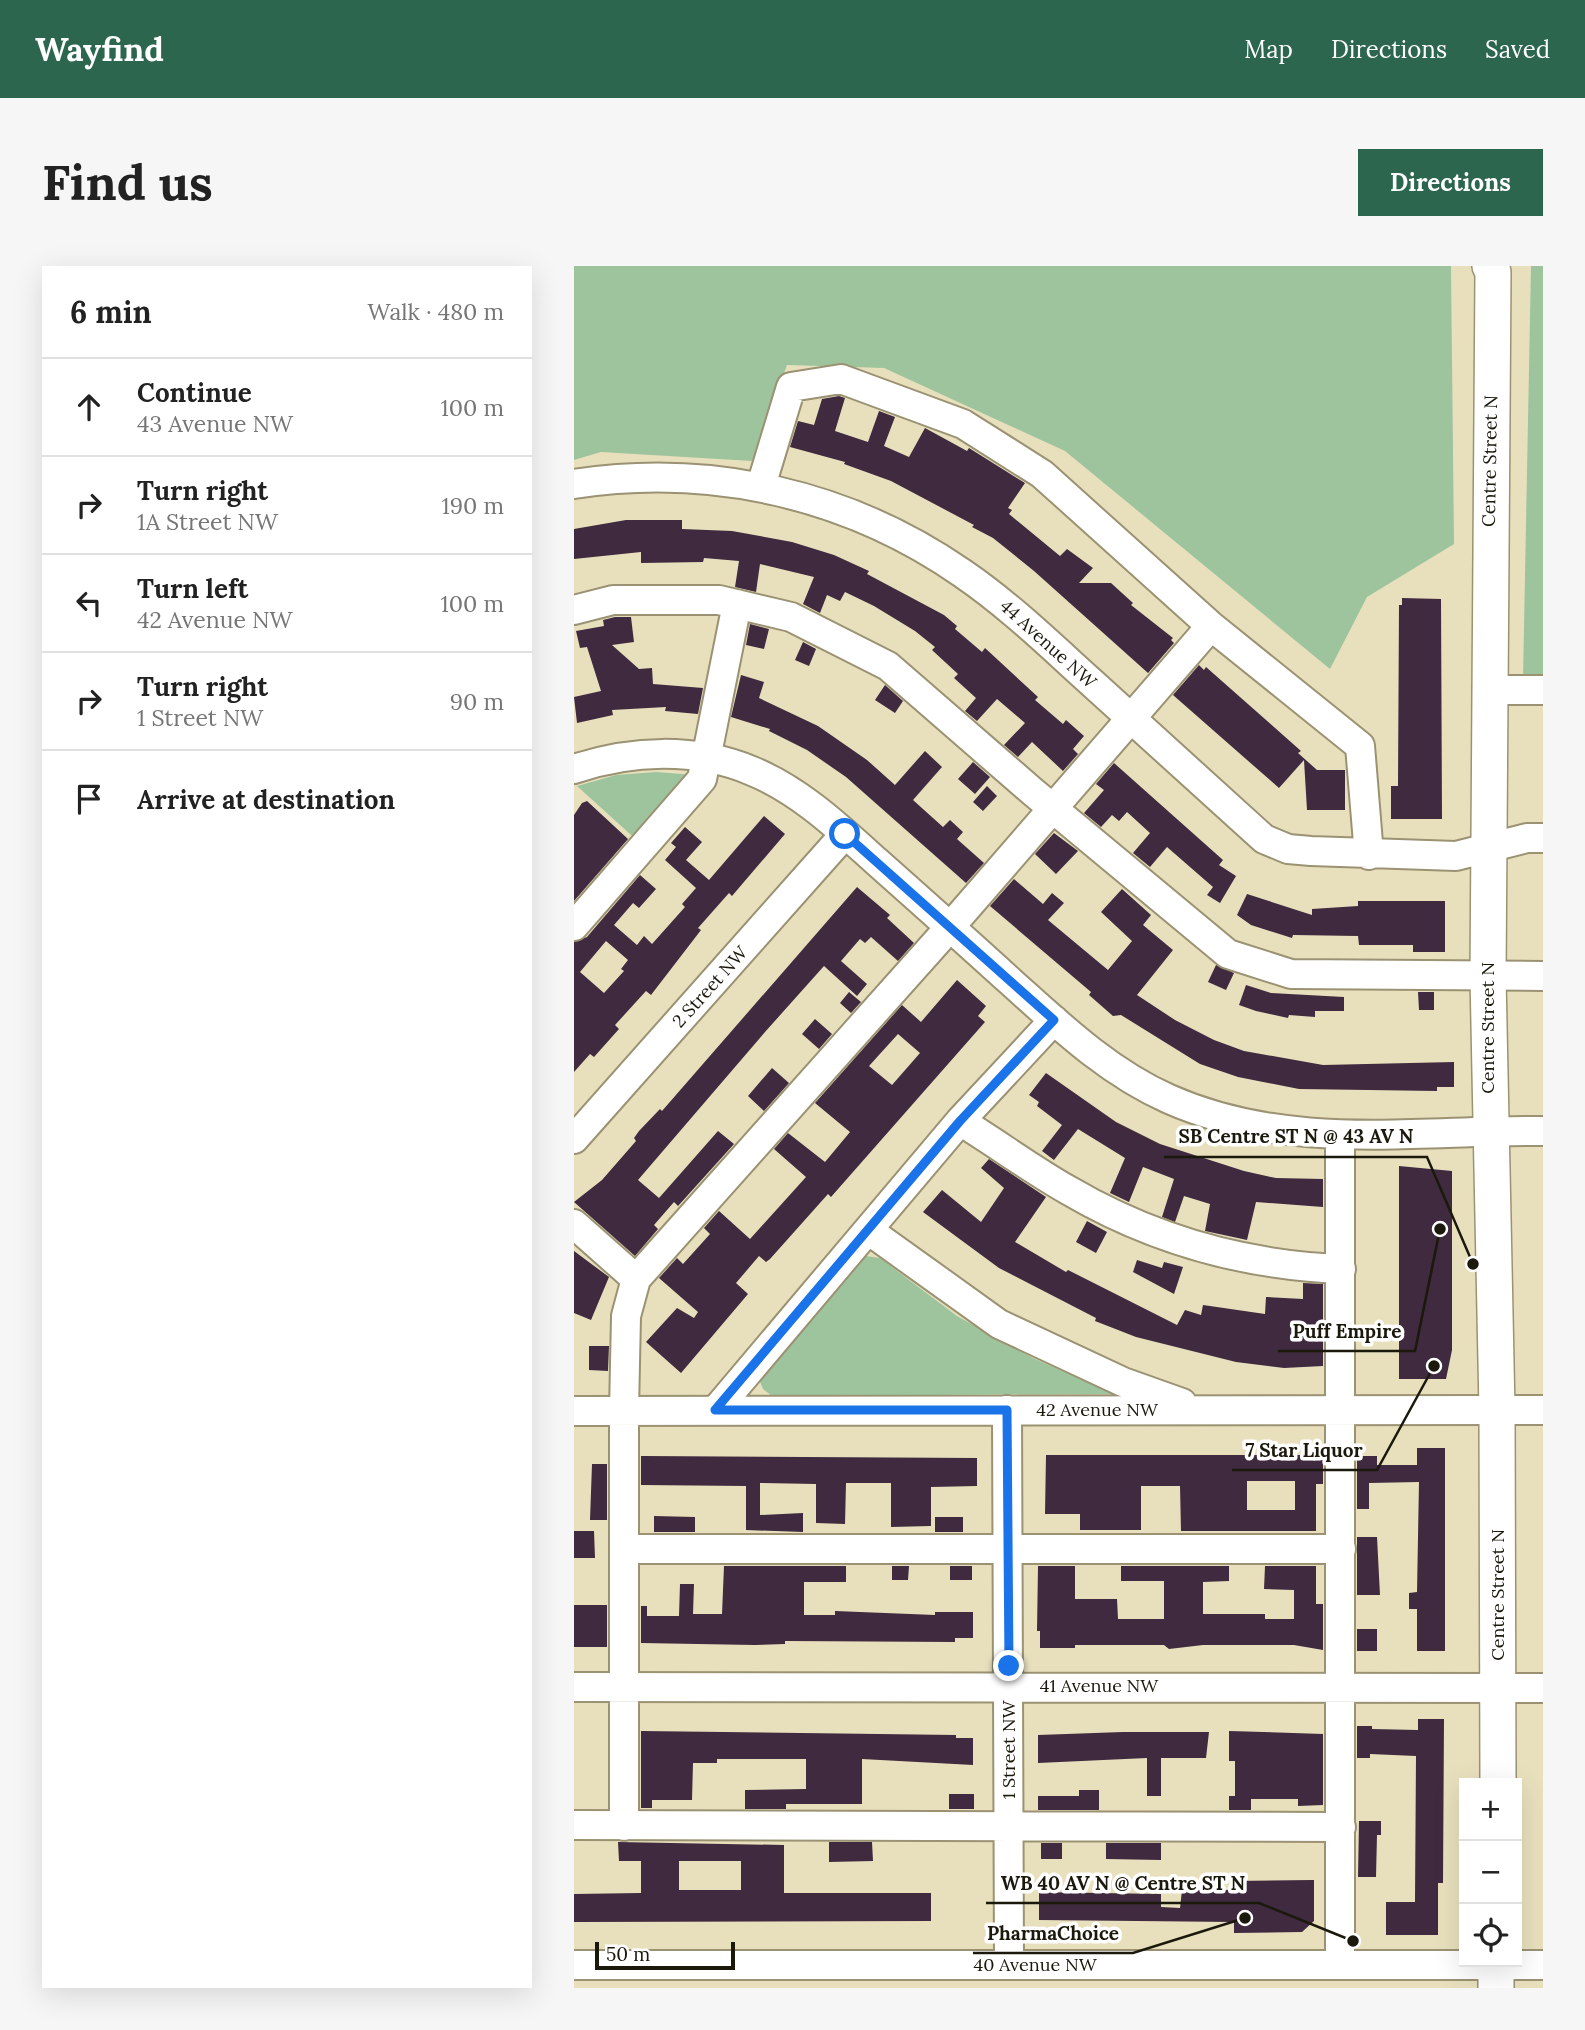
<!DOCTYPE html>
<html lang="en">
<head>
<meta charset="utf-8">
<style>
	:root { --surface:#fff; --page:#f6f6f6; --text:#222; --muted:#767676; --line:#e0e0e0; --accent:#2d664f }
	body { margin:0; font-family:Lora,serif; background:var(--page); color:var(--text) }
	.controls { position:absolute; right:21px; bottom:21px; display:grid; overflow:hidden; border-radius:0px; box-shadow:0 7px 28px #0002 }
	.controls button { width:63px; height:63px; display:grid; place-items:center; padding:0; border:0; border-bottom:2px solid var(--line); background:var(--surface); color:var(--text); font:35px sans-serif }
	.scale { position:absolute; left:21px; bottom:18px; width:140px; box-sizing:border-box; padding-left:7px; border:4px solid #1b180c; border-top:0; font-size:19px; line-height:24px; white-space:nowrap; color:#1b180c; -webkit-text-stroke:5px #fff; paint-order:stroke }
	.stop { position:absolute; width:21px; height:21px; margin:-16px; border:5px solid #1a73e8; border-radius:50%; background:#fff }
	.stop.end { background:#1a73e8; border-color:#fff; box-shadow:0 2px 7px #0008 }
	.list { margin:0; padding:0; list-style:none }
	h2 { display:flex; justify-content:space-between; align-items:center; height:91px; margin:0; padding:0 28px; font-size:30px }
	h2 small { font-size:23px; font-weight:400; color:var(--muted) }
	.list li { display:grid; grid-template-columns:46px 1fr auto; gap:21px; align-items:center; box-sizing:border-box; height:98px; padding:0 28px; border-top:2px solid var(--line) }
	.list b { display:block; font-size:26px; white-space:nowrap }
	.list p { margin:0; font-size:23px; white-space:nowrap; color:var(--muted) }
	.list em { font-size:23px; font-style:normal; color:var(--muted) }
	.icon { flex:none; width:38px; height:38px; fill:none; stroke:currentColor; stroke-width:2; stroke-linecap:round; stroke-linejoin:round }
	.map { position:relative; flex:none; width:969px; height:1722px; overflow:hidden; border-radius:0px }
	header { display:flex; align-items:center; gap:42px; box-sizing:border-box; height:98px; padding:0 35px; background:var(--accent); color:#fff }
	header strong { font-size:33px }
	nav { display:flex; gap:38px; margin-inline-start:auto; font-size:24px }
	.intro { display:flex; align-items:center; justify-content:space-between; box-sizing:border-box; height:168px; padding:0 42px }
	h1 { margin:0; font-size:49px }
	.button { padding:18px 32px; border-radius:0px; background:var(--accent); color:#fff; font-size:24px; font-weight:700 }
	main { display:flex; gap:42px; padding:0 42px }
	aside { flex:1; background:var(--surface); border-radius:0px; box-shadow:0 7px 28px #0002 }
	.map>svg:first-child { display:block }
	.green { fill:#9ec49e }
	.building { fill:#3f2a3f; fill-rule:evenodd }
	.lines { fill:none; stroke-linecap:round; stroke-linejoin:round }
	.minor-casing { stroke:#9a9272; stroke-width:32 }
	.major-casing { stroke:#9a9272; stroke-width:38 }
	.minor { stroke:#fff; stroke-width:28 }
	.major { stroke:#fff; stroke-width:35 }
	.route { stroke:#1a73e8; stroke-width:9 }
	.labels { text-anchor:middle; stroke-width:7; stroke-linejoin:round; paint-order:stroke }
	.street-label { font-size:18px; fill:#1b180c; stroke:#fff }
	.leader { fill:none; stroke:#1b180c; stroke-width:2.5 }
	.callout-dot { fill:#1b180c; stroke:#fff; stroke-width:2.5 }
	.callout-label { font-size:19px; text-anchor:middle; font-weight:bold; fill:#1b180c; stroke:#fff; stroke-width:7; stroke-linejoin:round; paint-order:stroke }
</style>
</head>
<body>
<header>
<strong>Wayfind</strong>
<nav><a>Map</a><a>Directions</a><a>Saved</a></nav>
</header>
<div class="intro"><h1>Find us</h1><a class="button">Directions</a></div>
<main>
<aside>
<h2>6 min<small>Walk · 480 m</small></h2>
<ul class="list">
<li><svg class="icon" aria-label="ahead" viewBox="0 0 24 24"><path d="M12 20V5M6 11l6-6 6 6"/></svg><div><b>Continue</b><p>43 Avenue NW</p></div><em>100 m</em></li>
<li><svg class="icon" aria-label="right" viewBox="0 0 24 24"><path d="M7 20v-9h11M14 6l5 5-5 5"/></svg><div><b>Turn right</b><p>1A Street NW</p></div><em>190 m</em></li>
<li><svg class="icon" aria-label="left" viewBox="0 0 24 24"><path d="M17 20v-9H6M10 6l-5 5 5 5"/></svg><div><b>Turn left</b><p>42 Avenue NW</p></div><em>100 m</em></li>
<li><svg class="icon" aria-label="right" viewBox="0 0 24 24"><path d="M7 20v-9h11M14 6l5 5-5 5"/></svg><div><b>Turn right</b><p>1 Street NW</p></div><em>90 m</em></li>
<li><svg class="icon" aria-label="arrive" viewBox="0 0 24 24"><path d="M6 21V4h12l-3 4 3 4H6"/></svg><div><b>Arrive at destination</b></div></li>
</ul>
</aside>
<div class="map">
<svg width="969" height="1722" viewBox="0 0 969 1722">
	<rect width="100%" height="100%" fill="#e8e0bd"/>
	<path class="green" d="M0,0H877L880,278L793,331L756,403L491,185L310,102L213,99L178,195L27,186L0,194Z
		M957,0H969V417L949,412Z
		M82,506L121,509L67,578L3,520L42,509Z
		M292,990L306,992L383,1050L459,1092L540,1128L198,1130L189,1123L185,1113L283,996Z"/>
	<path class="building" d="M265,130L271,132L261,165L294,176L305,145L321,151L310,180L335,191L351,162L393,185L395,182L451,217L434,242L438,244L435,248L486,290L493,283L519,302L505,317H537L559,337L557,339L599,372L597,374L600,377L574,407L460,305L419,272L398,261L400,259L317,215L270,198L271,196L216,181L224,155L240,159L248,133Z
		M52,254H108V263L158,265L218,276L260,289L295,305L293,308L370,349L383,360L381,363L408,386L411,382L464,431L461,434L489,458L492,454L510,470L499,483L504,488L489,505L458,476L444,491L430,479L451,457L423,433L403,455L391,445L402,432L380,412L384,408L358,384L361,381L341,365L300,340L271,326L266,335L253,329L246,347L229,338L240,311L186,298L182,326L161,321L165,295L130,292L129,296L67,297V286L0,293V263Z
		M828,332L867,333L868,553H817V520H824L825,339H828Z
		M41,351H57L60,376L38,379L65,403L78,402L79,418L129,422L124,448L91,445L92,441L38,444L39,449L3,457L0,431L27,425L13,381L6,382L2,365L30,360L29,354Z
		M176,358L195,363L190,383L172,379Z
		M229,376L242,383L235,400L221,394Z
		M625,399L630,404L632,401L727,485L724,487L743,504H771V544H733L730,494L705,522L599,429Z
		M167,409L190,416L185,432L244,460L293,494L321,519L351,485L368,501L339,534L369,561L376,554L389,566L383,573L410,597L392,617L272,511L233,484L195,465L196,463L157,451Z
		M311,419L329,435L321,447L301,434Z
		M399,496L416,511L401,528L384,513Z
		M540,497L649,594L645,599L662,610L646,637L633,629L639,621L593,581L576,601L559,587L576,567L553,546L545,555L538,549L527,561L510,547L530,524L522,518Z
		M413,520L423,530L409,545L399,536Z
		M13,535L54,573L0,635V549L8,537Z
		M190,550L211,568L158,630L155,627L124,662L127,664L77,729L72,725L41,759L45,763L20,791L16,788L0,806V676L13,671L66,609L82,623L65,642L59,637L40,659L63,679L70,670L78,678L111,641L108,638L122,622L91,594L102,581L97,577L111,561L128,576L112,594L135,614ZM32,675L54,694L47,703L50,705L30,727L6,706Z
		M480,567L504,585L482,608L461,588Z
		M440,613L469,638L478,627L490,637L474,654L534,704L558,675L527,646L548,623L577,649L569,659L599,684L563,729L601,754L640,774L670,785L749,799L880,796V821H863V825L725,823L664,811L626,798L547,749L539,750L515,729L517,726L416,640Z
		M283,621L316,649L313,652L340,677L324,695L297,671L291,677L286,673L267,695L293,718L283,730L250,700L191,766L64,914L85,932L144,865L160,878L104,940L100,936L80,959L84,963L61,990L0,936L28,914L62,875L60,872L65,865L86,843L88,845Z
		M673,628L738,649V643L784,640V635H871V686H839V679H785L784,670L719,669L718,672L677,659L663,649Z
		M642,699L660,707L652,724L634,716Z
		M383,714L412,740L404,750L411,756L257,931L254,928L196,993L192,996L185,990L162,1017L174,1028L107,1107L72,1076L103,1042L120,1052L124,1046L85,1012L103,992L109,998L136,968L130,962L145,945L176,973L232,911L200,883L214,867L251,896L276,866L241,837L328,739L347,756ZM324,768L346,787L318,819L295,800Z
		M672,719L697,727L770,731V745H741V751L715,749L714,752L682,745L665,739Z
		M275,726L287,736L277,747L266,737Z
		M844,726H860V744H845Z
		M241,753L258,768L245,783L228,768Z
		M198,802L215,817L190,845L174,830Z
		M472,807L542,856L586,878L670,905L702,912L749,913V941L682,936L673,974L631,965L636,938L610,930L601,956L588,951L600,913L569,901L555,936L536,927L551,892L504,863L480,894L468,885L488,859L463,840L465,836L455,829Z
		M415,893L472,931L441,976L492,1006L494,1004L603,1059L611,1044L627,1049L629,1039L691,1048L692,1031L729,1033V1017L749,1018V1100L710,1102L662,1096L562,1071L521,1055L522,1052L425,1002L349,946L368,924L407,956L430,922L407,902Z
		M825,900L878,905V1084L872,1113H825Z
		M513,955L533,966L522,987L502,976Z
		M0,985L35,1011L17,1054L0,1047Z
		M563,994L588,1002L590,996L609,1001L600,1028L559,1006Z
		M15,1080H35L34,1105L15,1104Z
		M843,1182H871V1385H843V1343H835V1327L843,1326L845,1216L795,1217V1243H783V1190H803V1199H843Z
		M472,1189H740V1192H749V1218H742V1265H607L606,1220H567V1264H506V1248H471ZM673,1215H721V1244H673Z
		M67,1190L403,1192V1220L357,1221V1260L317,1261V1217H272L271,1258L242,1257V1218L186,1217V1249L229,1247V1266L172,1264V1220L67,1219Z
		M18,1198H33V1254H16Z
		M80,1250L121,1251V1266H80Z
		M361,1251H389V1266H361Z
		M0,1265H20L21,1292H0Z
		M783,1271H803L806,1329H783Z
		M150,1300H272V1316H230V1349H261V1345L361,1349V1346H399V1372H381V1376L211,1375V1378L181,1379L67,1377V1340H73V1350H105L106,1318H120L119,1348H148Z
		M318,1300H335L334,1314H318Z
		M376,1300H398V1314H376Z
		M464,1300H501V1333H543L544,1353H590V1315H547V1300H655V1315L629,1316V1348H691V1353H720V1324L690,1323L691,1300H742V1338H749V1384L720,1379H629L595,1383L590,1379H501V1382H466V1365H463Z
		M0,1339H33V1381H0Z
		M783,1363H803V1385H783Z
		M844,1453H870L869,1617H864V1669H812V1636H841L842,1490L796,1488V1492H783V1460H798V1463L844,1464Z
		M67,1465L382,1469V1472H399V1499L288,1493V1538H212V1543H171V1524L232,1523V1493H143V1497H119L118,1534H78V1542H67Z
		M655,1465L749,1468V1539L724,1540V1533H677V1544H655V1530H661V1495H655Z
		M549,1466H635L632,1492H587V1530H573V1492L464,1497V1469Z
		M505,1524H525V1544H464V1530H505Z
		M375,1528H400V1543H375Z
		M785,1555H807V1569H803L802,1611H784Z
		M44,1576L210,1579V1627H357V1655L0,1656V1628L67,1627V1595H45ZM105,1595H167V1624H105Z
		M255,1576H298L299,1595L255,1596Z
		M467,1577H488V1593H467Z
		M532,1577H587V1594L532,1593Z
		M740,1614V1655L728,1666L660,1667V1656L465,1654V1626L587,1628V1641L606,1642L608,1624H659V1615Z"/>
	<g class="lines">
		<defs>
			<path id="minor" d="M0,218C137,197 274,228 388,307C435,339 476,379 517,416C575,469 633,521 690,573L714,583L737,585L882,590L953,572H969
				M187,220L217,121L267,113L389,158L468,208L637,360L786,480L795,589
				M0,344L39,334H145L217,351L314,400L459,526L654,688L717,708L969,710
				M914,424H969
				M0,503C57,484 121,481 178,505C225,524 264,561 302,595C347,635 392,675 437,716C486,760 534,806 595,833C715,886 842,864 969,865
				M0,660L128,513L163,338
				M386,855C422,877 457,903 494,924C579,974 668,999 767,1003
				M766,869V1699
				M0,873L271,568
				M0,958L62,1013
				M294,964L425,1058L549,1116L608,1137
				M433,1144L435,1699
				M0,1145L969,1144
				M141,1145L386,855L480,754
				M51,1283H767
				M0,1421L969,1422
				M0,1559L767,1561
				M50,1560V1145L52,1050L62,1013L376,661L637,360
				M0,1699H969"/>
			<path id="major" d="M916,0L919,6L914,711L923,1144L924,1517
				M922,1722V1696"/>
		</defs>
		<use href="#minor" class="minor-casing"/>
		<use href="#major" class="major-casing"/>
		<use href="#minor" class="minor"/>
		<use href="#major" class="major"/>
	</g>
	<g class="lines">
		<path class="route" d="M271,568L480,754L386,855L141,1144H433L435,1400"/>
	</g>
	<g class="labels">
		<g class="street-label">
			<text transform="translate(916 195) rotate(-89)" y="6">Centre Street N</text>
			<text transform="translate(474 378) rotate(42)" y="6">44 Avenue NW</text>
			<text transform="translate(136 721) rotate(-48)" y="6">2 Street NW</text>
			<text transform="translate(914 762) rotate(-90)" y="6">Centre Street N</text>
			<text x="523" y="1150">42 Avenue NW</text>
			<text transform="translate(924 1329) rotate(-90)" y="6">Centre Street N</text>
			<text x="525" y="1426">41 Avenue NW</text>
			<text transform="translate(435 1484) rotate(-90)" y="6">1 Street NW</text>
			<text x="461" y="1705">40 Avenue NW</text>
		</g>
	</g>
	<path class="leader" d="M899 998L853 891H590M866 963L841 1085H704M860 1100L803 1204H658M779 1675L685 1637H412M671 1652L559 1687H399"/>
	<g class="callout-dot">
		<circle cx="899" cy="998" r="7"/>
		<circle cx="866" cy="963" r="7"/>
		<circle cx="860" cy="1100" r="7"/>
		<circle cx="779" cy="1675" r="7"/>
		<circle cx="671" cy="1652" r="7"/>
	</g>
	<g class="callout-label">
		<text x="722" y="877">SB Centre ST N @ 43 AV N</text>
		<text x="773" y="1072">Puff Empire</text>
		<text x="730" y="1191">7 Star Liquor</text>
		<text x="549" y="1624">WB 40 AV N @ Centre ST N</text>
		<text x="479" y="1674">PharmaChoice</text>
	</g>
</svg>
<div class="controls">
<button>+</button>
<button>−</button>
<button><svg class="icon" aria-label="locate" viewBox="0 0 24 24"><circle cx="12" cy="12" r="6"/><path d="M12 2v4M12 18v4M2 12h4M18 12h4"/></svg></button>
</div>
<div class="scale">50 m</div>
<div class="stop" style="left:271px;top:568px"></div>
<div class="stop end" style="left:435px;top:1400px"></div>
</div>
</main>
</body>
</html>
